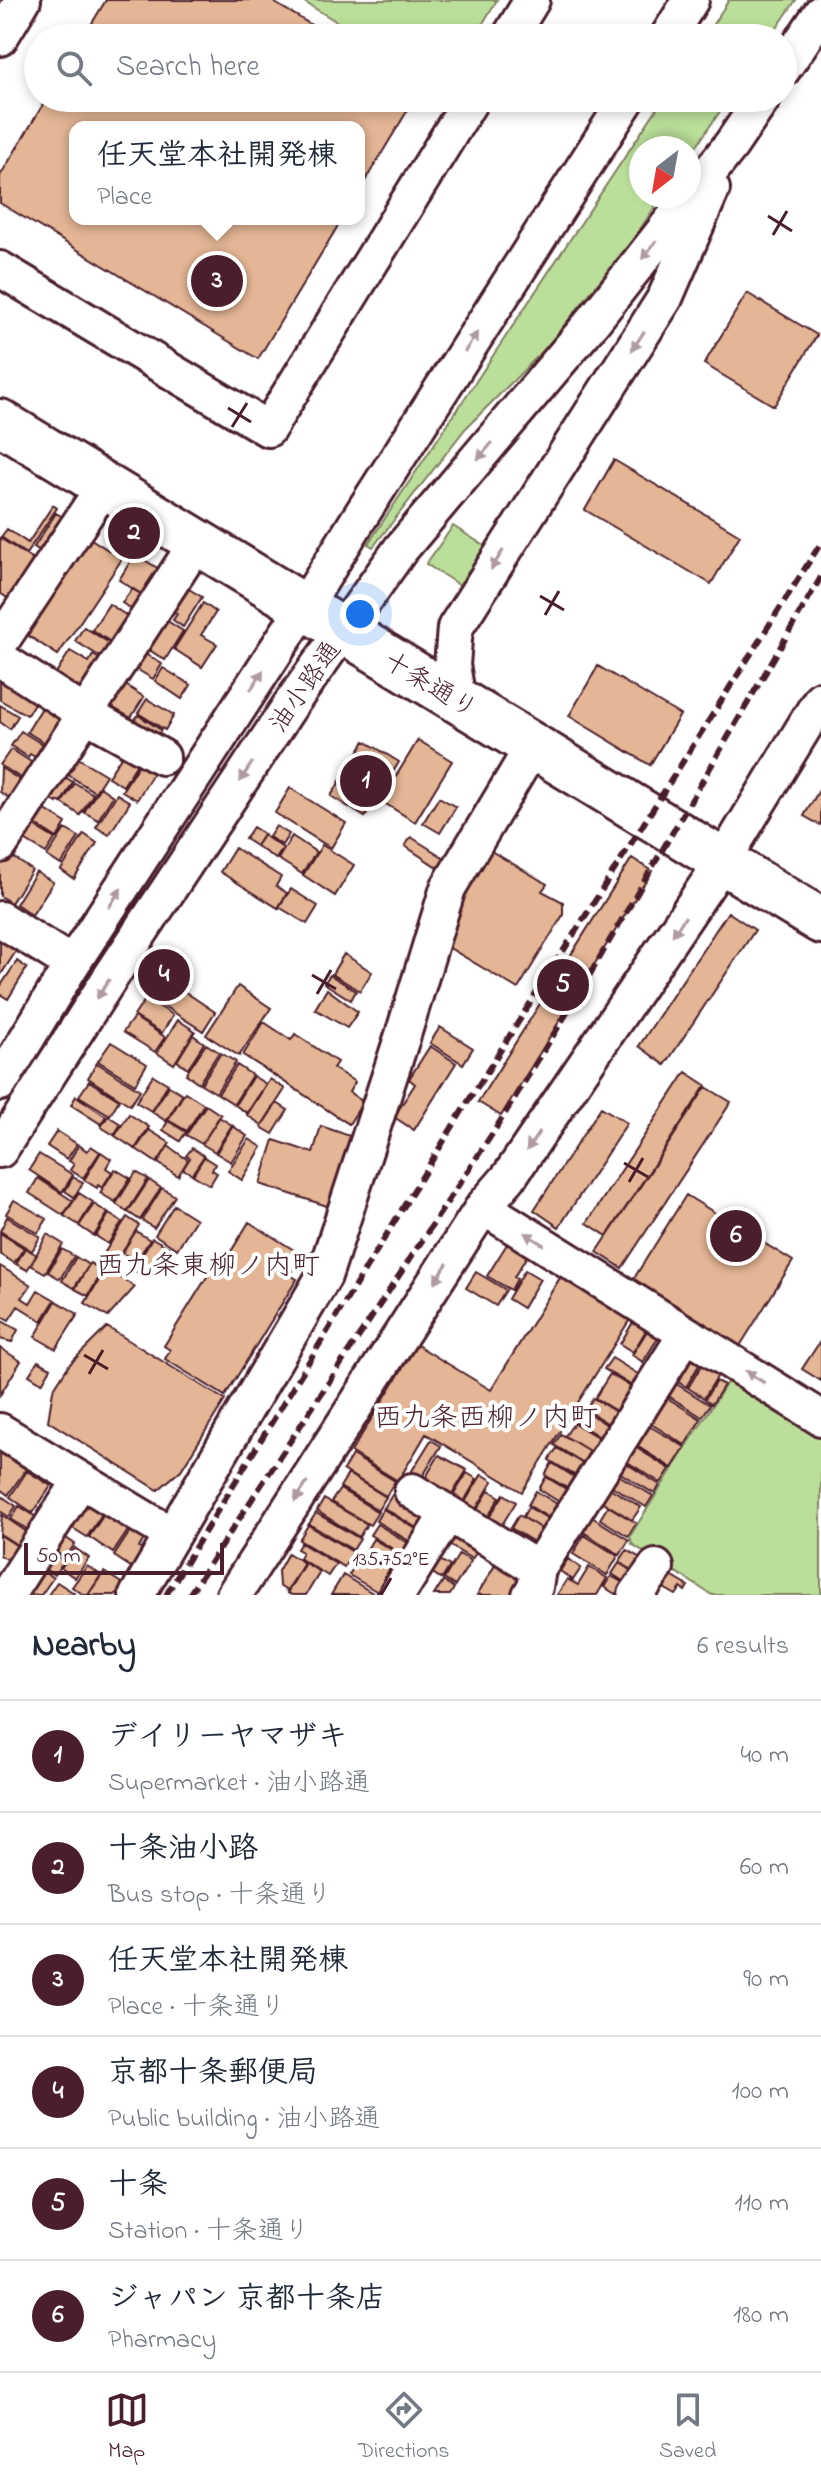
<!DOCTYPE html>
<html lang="en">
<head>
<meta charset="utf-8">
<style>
	:root { --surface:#fff; --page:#f6f6f7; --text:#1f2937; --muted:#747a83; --line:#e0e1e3; --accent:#4a1f2b }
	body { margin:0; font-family:"Indie Flower","Klee One",sans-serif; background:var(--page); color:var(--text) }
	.compass { position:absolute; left:629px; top:136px; width:72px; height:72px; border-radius:50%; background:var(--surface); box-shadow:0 4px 12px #0003; rotate:211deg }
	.scale { position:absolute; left:24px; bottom:20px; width:200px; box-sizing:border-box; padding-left:8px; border:4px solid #4a1f2b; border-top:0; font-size:22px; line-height:28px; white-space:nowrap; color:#4a1f2b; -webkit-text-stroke:6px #fff; paint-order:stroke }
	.you { position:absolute; left:360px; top:614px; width:28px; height:28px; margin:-20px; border:6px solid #fff; border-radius:50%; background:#1a73e8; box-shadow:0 0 0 12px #1a73e833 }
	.badge { display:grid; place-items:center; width:52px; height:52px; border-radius:50%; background:var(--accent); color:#fff; font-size:26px; font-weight:700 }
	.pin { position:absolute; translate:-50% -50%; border:4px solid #fff; box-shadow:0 2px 8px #0006 }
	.popup { position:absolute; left:69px; top:121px; width:296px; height:104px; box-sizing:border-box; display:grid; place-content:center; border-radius:16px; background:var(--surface); filter:drop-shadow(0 2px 6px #0005); font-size:26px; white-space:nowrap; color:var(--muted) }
	.popup b { font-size:30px; color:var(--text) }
	.popup::after { content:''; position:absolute; left:50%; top:100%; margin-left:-16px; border:16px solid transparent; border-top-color:var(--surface) }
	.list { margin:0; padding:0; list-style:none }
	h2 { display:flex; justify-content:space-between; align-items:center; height:104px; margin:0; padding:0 32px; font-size:34px }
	h2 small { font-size:26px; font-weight:400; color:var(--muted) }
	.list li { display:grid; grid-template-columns:52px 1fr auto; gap:24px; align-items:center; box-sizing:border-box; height:112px; padding:0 32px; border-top:2px solid var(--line) }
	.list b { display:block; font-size:30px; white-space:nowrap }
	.list p { margin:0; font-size:26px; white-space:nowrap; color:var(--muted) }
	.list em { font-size:26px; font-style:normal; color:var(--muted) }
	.icon { flex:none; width:44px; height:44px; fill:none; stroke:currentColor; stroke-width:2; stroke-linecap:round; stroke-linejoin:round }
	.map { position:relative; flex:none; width:821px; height:1595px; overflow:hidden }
	.search { position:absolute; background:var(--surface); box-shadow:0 4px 12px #0003; left:24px; right:24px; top:24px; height:88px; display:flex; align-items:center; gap:20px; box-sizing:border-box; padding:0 28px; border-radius:44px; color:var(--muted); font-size:30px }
	.sheet { height:776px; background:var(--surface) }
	nav { display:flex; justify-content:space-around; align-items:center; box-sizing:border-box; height:112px; border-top:2px solid var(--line); background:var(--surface); font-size:22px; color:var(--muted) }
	nav a { display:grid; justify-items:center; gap:4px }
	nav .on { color:var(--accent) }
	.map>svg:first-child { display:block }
	.green { fill:#bbdf9a; stroke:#827f62; stroke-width:2 }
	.building { fill:#e4b695; stroke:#4a1f2b; stroke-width:2 }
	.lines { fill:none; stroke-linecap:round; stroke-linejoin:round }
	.minor-casing { stroke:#4a1f2b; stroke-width:40 }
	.major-casing { stroke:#4a1f2b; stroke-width:50 }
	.minor { stroke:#fff; stroke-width:34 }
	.major { stroke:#fff; stroke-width:44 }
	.rail { stroke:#4a1f2b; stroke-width:6; stroke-dasharray:12 6; stroke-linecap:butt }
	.oneway { fill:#ae9aa0 }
	.ticks { fill:none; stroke:#4a1f2b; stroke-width:3 }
	.labels { text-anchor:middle; stroke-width:8; stroke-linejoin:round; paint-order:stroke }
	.street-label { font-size:26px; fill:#4a1f2b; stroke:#fff }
	.neighbourhood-label { font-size:28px; fill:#4a1f2b; stroke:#fff }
	.ticks-label { font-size:20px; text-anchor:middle; fill:#4a1f2b; stroke:#fff; stroke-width:8; stroke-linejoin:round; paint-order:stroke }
</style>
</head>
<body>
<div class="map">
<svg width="821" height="1595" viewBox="0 0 821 1595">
	<rect width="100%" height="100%" fill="#fff"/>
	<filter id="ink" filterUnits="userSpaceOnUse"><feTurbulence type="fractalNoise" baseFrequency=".0125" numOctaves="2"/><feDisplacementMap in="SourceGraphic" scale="16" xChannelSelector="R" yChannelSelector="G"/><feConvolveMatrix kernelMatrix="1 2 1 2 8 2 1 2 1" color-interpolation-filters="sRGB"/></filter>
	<g filter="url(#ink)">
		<path class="green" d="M301,0H497L474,38H364Z
			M729,0H796L770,38H704Z
			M664,98H729L689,157V148H641V196H662L634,238L546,348L465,429L373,547L368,544Z
			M453,526L491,550L465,589L426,564Z
			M733,1373L821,1426V1595H712L632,1544L630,1536Z"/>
		<path class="building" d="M106,0H270L333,38H83Z
			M47,98H415L359,191V127H75V219H342L258,359L0,203V176Z
			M747,293L817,335L774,406L704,364Z
			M614,460L740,535L711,584L585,510Z
			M53,505L57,508L26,554L1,537L7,529L28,543Z
			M56,513L71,522L49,557L34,547Z
			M85,535L122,559L58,655L21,631Z
			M0,538L42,566L16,604L0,593Z
			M135,554L167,574L151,600L119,580Z
			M179,583L202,597L183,627L173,620L177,614L164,606Z
			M132,589L149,599L137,613L122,603Z
			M203,603L216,612L201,635L217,644L202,667L174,649Z
			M109,604L133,620L117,646L92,630Z
			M158,615L183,631L165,660L140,644Z
			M84,627L117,648L109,662L75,641Z
			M70,651L89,662L93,655L103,661L83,691L56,673Z
			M142,652L162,664L153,679L133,667Z
			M598,666L680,715L650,765L569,716Z
			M163,668L191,685L182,699L155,681Z
			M0,671L39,695L27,715L0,700Z
			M121,682L144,697L130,719L107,704Z
			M147,699L174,715L165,730L138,713Z
			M45,703L66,716L48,745L27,732Z
			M0,705L18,716L10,729L0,722Z
			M138,715L161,730L153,743L129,728Z
			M21,731L53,751L45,763L30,754L28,757L11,746Z
			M418,740L452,761L415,822L381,801Z
			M365,741L399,762L365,817L331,796Z
			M11,749L39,767L29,783L0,765Z
			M124,752L140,759L123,786L108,777Z
			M73,755L106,775L95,792L62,771Z
			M144,756L158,765L137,800L122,791Z
			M1,768L28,785L17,803L0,792Z
			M57,772L73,782L61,803L58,801L57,803L43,794Z
			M75,783L93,794L80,815L62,803Z
			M100,787L113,796L98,820L84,812Z
			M821,787V823L820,825L804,816Z
			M290,788L346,823L331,848L275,813Z
			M117,794L130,802L109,835L96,827Z
			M439,797L456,807L440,833L423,823Z
			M36,804L66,823L57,838L27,819Z
			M26,821L55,839L46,853L16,835Z
			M276,826L289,834L282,845L269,837Z
			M253,827L264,834L256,846L245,839Z
			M65,829L79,837L61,865L47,856Z
			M84,834L97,843L74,879L61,870Z
			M263,835L283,848L276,859L256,846Z
			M292,836L316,852L302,874L278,859Z
			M411,837L446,859L440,869L405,846Z
			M322,845L354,865L335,896L303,875Z
			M235,848L281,877L276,886L287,893L278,908L220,872Z
			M491,851L547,884L542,891L563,902V915L518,989L448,947L465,894Z
			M5,852L32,870L11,903L0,896V861Z
			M632,858L652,871L501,1116L478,1102Z
			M36,872L53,882L32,915L16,904Z
			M291,889L318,906L307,924L279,907Z
			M728,912L755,930L665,1065L639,1046Z
			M0,933L20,945L0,976Z
			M344,954L372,972L360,991L332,974Z
			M17,961L27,968L8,999L0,994V987Z
			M330,975L356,991L351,1000L324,983Z
			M169,981L215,1012L203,1031L156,1001Z
			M238,986L271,1008L239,1056L206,1035Z
			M327,989L358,1012L347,1028L315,1009Z
			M146,998L173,1015L162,1033L134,1016Z
			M134,1017L165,1037L155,1052L123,1032Z
			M178,1020L195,1031L174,1064L157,1053Z
			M264,1022L291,1040L295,1034L337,1062L333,1068L355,1082L349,1092L363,1102L349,1124L243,1055Z
			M440,1027L473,1048L463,1064L430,1043Z
			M193,1035L204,1043L188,1068L177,1061Z
			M111,1042L147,1064L135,1084L98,1061Z
			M206,1044L219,1052L199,1083L186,1074Z
			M430,1046L456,1063L414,1130L394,1117L415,1084L409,1079Z
			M221,1053L236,1062L216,1093L201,1084Z
			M97,1063L140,1090L130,1105L88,1078Z
			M237,1065L252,1075L234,1104L218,1094Z
			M686,1072L706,1085L607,1236L587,1223Z
			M153,1075L168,1084L151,1111L136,1102Z
			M253,1076L266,1084L247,1113L235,1105Z
			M270,1079L285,1089L262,1125L247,1115Z
			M89,1081L119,1100L110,1115L79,1096Z
			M169,1086L183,1094L166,1121L152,1112Z
			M706,1087L731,1102L622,1268L597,1252Z
			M185,1092L204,1104L187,1131L168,1120Z
			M76,1096L106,1116L101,1124L71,1105Z
			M277,1103L288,1110L273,1134L261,1127Z
			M206,1105L221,1115L202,1144L186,1135Z
			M601,1107L627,1123L559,1227L534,1210Z
			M129,1114L149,1127L135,1149L115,1136Z
			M108,1116L121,1124L114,1135L101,1127Z
			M219,1117L232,1125L215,1152L202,1144Z
			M168,1121L186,1132L180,1141L163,1130Z
			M233,1126L247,1136L231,1162L216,1153Z
			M321,1126L353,1137L330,1207L260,1184L274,1140L313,1153Z
			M149,1130L170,1143L157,1163L136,1149Z
			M57,1131L77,1144L67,1159L47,1146Z
			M249,1139L262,1147L242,1180L228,1171Z
			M79,1145L87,1151L91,1146L100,1152L83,1178L70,1170L74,1164L69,1161Z
			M168,1146L188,1160L178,1176L158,1163Z
			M192,1148L204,1156L192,1174L183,1169L190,1158L186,1156Z
			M101,1152L111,1159L106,1168L112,1172L102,1188L98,1185L97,1188L84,1180Z
			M39,1154L73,1175L62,1192L29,1170Z
			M204,1157L215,1164L212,1170L217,1173L210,1185L193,1175Z
			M115,1169L130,1178L115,1202L100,1193Z
			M136,1172L148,1179L127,1212L116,1204Z
			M73,1177L83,1183L74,1197L65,1191Z
			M38,1178L73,1201L63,1215L29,1193Z
			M149,1180L161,1188L140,1220L128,1212Z
			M162,1188L175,1196L154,1228L142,1220Z
			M79,1193L93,1202L79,1225L64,1216Z
			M686,1195L793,1261L740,1346L633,1280Z
			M14,1200L47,1219L38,1233L6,1214Z
			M94,1204L108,1213L94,1236L79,1226Z
			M174,1205L196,1219L177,1249L155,1235Z
			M109,1214L122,1222L108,1244L96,1236Z
			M7,1217L40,1237L32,1251L0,1231Z
			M127,1217L139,1225L118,1259L105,1252Z
			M249,1222L302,1255L290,1275L297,1279L225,1396L165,1359L170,1350L164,1346L215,1264L221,1268Z
			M136,1231L150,1240L136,1261L122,1253Z
			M0,1233L24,1248L14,1263L0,1254Z
			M47,1234L63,1244L45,1273L31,1265Z
			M152,1238L170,1248L160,1265L146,1277L133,1270Z
			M507,1244L527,1256L514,1277L517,1279L511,1290L487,1276Z
			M25,1248L37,1255L27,1270L16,1264Z
			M62,1249L74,1256L60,1279L48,1272Z
			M76,1257L89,1265L74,1288L62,1281Z
			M90,1263L103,1271L88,1296L75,1289Z
			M0,1266L31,1285L22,1298L30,1303L38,1290L55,1300L42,1321L18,1306L9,1320L0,1315Z
			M106,1269L135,1287L108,1317L85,1303Z
			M525,1270L540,1279L523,1308L508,1299Z
			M476,1272L506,1290L496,1306L466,1288Z
			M563,1273L632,1316L522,1492L426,1434L398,1481L351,1452L417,1345L491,1390Z
			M56,1301L78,1314L56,1349L35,1337Z
			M635,1319L648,1327L633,1352L620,1344Z
			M2,1321L18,1330L12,1342L0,1339Z
			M107,1327L225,1400L181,1470L158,1490L48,1421L53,1390L69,1365Z
			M647,1331L658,1338L643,1362L632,1355Z
			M821,1340V1381L802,1369Z
			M0,1348L21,1361L0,1395Z
			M688,1351L702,1360L686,1387L671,1377Z
			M612,1358L646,1379L639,1390L604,1369Z
			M38,1361L51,1368L42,1383L29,1375Z
			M704,1361L720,1372L704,1398L688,1388Z
			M610,1374L634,1389L619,1413L595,1398Z
			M716,1381L724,1385L712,1404L705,1399Z
			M675,1383L710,1405L702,1417L667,1395Z
			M664,1396L701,1419L685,1445L648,1422Z
			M593,1398L619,1414L612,1426L586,1410Z
			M579,1407L615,1430L608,1442L571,1419Z
			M574,1423L604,1441L596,1455L565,1436Z
			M644,1423L685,1447L672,1468L632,1443Z
			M561,1434L596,1455L589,1466L554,1445Z
			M431,1440L441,1446L415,1489L405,1482Z
			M630,1444L670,1469L661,1483L621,1458Z
			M557,1448L588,1467L581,1479L549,1460Z
			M0,1451L26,1469L8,1495L0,1489Z
			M352,1455L395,1481L386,1496L343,1470Z
			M439,1455L467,1470L450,1498L423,1482Z
			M618,1458L660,1485L655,1494L612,1468Z
			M552,1463L579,1480L572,1491L545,1475Z
			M27,1471L51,1486L33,1513L10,1497Z
			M612,1471L653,1496L646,1507L605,1482Z
			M467,1473L477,1479L462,1505L451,1499Z
			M348,1474L386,1497L378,1510L340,1487Z
			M482,1474L493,1481L473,1514L462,1507Z
			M546,1477L571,1492L564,1505L539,1489Z
			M603,1484L641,1507L632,1520L595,1497Z
			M340,1489L378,1512L370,1525L331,1502Z
			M489,1490L500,1497L486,1520L475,1513Z
			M536,1491L562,1507L554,1521L528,1505Z
			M504,1494L516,1502L500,1528L487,1521Z
			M0,1495L16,1506L9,1517L0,1511Z
			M392,1495L428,1516L420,1530L384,1508Z
			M80,1496L104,1511L87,1537L63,1522Z
			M324,1499L367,1524L359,1537L317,1511Z
			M19,1506L46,1523L38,1536L11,1519Z
			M608,1506L636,1523L628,1536L600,1519Z
			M528,1507L552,1521L546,1532L523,1517Z
			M383,1509L421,1532L414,1544L376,1521Z
			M105,1513L129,1529L113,1553L89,1537Z
			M316,1513L360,1539L353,1550L309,1524Z
			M587,1514L629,1540L620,1555L577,1528Z
			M2,1515L36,1538L27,1551L0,1534Z
			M519,1515L545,1531L537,1544L511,1528Z
			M377,1524L413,1546L406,1557L370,1535Z
			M308,1525L353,1552L344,1567L299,1540Z
			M131,1530L144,1539L139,1548L148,1554L137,1571L114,1556Z
			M57,1532L75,1544L65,1558L47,1546Z
			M450,1533L478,1550L472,1559L444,1542Z
			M0,1535L19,1547L10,1561L0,1555Z
			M584,1535L618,1556L607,1575L573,1554Z
			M373,1539L399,1554L392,1566L366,1551Z
			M301,1543L336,1564L328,1576L299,1558L302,1552L297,1549Z
			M75,1548L89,1558L75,1578L61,1568Z
			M45,1549L64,1561L54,1575L36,1563Z
			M627,1550L654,1566L646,1579L619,1562Z
			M363,1552L390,1568L383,1580L390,1584L383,1595L349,1575Z
			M288,1553L304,1563L287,1591L279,1586L278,1571Z
			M428,1553L450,1566L442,1579L420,1565Z
			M459,1554L471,1561L455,1586L444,1579Z
			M568,1559L581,1568L573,1580L560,1571Z
			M497,1562L531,1584L524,1595H477Z
			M305,1563L320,1572L306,1595H292L287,1593Z
			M619,1563L641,1577L634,1588L612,1574Z
			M87,1566L101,1575L88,1595H84L72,1587Z
			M589,1567L607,1578L597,1595H557L567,1579L578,1585Z
			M42,1570L53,1578L41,1595H24Z
			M663,1571L688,1586L685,1591L681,1588L676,1595L655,1583Z
			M104,1572L123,1584L115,1595H88Z
			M343,1575L376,1595H331Z
			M611,1576L634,1589L630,1595H617L604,1587Z
			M443,1581L454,1588L450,1595H434Z
			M57,1582L74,1593L72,1595H48Z"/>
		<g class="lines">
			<defs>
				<path id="minor" d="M0,38L23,0
					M509,38L532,0
					M667,38L691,0
					M783,69L821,13
					M0,269L268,429L472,98
					M0,643L105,485
					M0,659L85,714L162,757
					M458,700L452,665L455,628L665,298L712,189
					M0,845L197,542
					M0,919L72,964
					M0,1083L72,964L305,606L358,520L628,98
					M0,1150L108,981L293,701L400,550L594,320L731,145L763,98
					M483,1207L821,1418
					M0,1431L172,1535
					M412,1491L538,1569
					M7,1595L81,1480
					M137,1595L324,1276L403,1035L448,888L533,746
					M234,1595L483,1207L509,1177L723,861L821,699
					M397,1595L447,1515
					M530,1595L535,1587L538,1569L686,1334
					M636,1595L656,1567"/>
				<path id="major" d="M0,422L821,921"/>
			</defs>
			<use href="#minor" class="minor-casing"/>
			<use href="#major" class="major-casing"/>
			<use href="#minor" class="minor"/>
			<use href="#major" class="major"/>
			<path class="rail" d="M166,1595L464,1108L821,543
				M189,1595L496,1128L578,995L821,577"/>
		</g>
		<defs><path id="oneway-solid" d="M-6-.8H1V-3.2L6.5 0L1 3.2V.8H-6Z" transform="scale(2)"/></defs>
		<g class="oneway">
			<use href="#oneway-solid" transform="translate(649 250) rotate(128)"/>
			<use href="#oneway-solid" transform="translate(638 341) rotate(123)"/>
			<use href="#oneway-solid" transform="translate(471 342) rotate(-57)"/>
			<use href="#oneway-solid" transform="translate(485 451) rotate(131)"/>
			<use href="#oneway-solid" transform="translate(497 560) rotate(122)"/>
			<use href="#oneway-solid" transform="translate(257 680) rotate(-57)"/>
			<use href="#oneway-solid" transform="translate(246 772) rotate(123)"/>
			<use href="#oneway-solid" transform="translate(115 898) rotate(-57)"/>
			<use href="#oneway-solid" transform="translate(679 926) rotate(124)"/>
			<use href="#oneway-solid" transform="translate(103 989) rotate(123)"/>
			<use href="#oneway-solid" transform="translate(533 1141) rotate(124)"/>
			<use href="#oneway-solid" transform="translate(534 1239) rotate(-148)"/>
			<use href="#oneway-solid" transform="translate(441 1273) rotate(123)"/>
			<use href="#oneway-solid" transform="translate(755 1377) rotate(-148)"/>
			<use href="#oneway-solid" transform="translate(301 1492) rotate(123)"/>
		</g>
	</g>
	<path class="ticks" d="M768,216L792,231M773,235L787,211M228,408L251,422M232,427L247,403M540,596L564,610M545,615L559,591M312,975L336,989M317,994L331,970M624,1163L648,1177M629,1182L643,1158M84,1355L108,1369M89,1374L103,1350M381,1595L391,1578"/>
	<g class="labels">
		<g class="street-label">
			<text transform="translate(431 684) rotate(31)" y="9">十条通り</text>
			<text transform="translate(304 686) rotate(-55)" y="9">油小路通</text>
		</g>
		<g class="neighbourhood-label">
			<text x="208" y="1274">西九条東柳ノ内町</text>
			<text x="486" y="1426">西九条西柳ノ内町</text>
		</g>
	</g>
	<g class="ticks-label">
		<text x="391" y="1565">135.752°E</text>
	</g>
</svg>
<svg class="compass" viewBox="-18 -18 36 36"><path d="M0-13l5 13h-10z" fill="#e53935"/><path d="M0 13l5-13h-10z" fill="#747a83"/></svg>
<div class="scale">50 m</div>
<div class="you"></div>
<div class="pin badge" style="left:366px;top:781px">1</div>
<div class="pin badge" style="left:134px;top:533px">2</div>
<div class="pin badge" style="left:217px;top:281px">3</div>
<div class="popup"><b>任天堂本社開発棟</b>Place</div>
<div class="pin badge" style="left:164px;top:975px">4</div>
<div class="pin badge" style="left:563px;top:985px">5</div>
<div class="pin badge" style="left:736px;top:1236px">6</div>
<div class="search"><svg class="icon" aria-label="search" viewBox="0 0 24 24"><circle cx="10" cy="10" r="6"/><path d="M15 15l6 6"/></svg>Search here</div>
</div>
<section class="sheet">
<h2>Nearby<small>6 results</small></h2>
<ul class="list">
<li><span class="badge">1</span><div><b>デイリーヤマザキ</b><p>Supermarket · 油小路通</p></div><em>40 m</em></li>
<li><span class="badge">2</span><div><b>十条油小路</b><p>Bus stop · 十条通り</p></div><em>60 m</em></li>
<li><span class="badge">3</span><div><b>任天堂本社開発棟</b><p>Place · 十条通り</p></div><em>90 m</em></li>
<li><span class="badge">4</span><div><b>京都十条郵便局</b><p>Public building · 油小路通</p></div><em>100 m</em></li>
<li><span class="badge">5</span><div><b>十条</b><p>Station · 十条通り</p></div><em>110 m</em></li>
<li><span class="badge">6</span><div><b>ジャパン 京都十条店</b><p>Pharmacy</p></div><em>180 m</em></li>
</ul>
</section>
<nav>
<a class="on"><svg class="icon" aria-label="map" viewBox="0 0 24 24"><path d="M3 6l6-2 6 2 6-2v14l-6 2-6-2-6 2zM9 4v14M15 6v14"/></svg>Map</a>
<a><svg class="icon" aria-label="directions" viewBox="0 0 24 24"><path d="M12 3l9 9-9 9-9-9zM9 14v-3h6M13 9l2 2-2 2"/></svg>Directions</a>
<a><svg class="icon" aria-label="saved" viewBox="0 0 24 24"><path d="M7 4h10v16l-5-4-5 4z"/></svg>Saved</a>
</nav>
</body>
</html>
